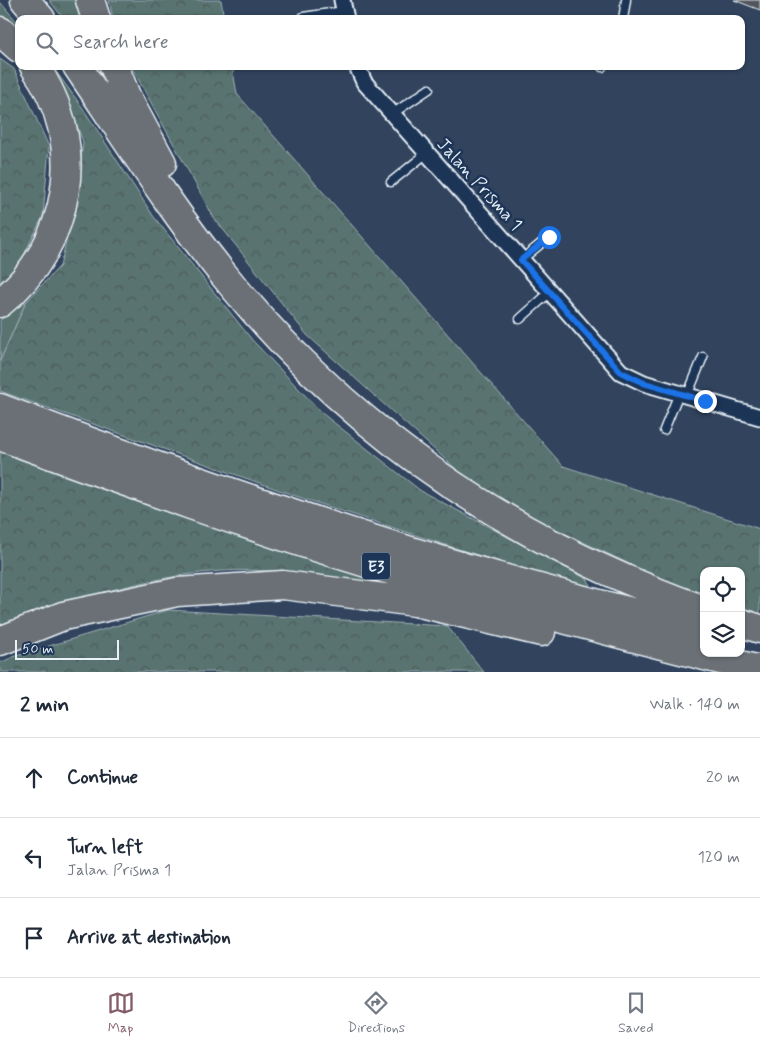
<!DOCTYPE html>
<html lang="en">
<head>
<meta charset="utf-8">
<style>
	:root { --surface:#fff; --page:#f6f6f7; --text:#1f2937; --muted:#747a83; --line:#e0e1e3; --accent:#845c67 }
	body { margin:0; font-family:Mynerve,sans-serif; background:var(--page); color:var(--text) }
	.controls { position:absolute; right:15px; bottom:15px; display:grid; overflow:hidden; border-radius:10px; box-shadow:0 1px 4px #0004 }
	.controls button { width:45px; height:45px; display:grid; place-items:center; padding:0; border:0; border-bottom:1px solid var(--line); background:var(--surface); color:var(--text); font:25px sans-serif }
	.scale { position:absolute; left:15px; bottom:12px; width:104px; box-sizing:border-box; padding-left:5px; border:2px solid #e8f1f8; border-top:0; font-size:14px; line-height:18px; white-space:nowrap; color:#e8f1f8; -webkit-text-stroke:4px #1d3557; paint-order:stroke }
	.stop { position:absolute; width:15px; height:15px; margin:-11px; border:4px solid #1a73e8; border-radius:50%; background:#fff }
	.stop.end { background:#1a73e8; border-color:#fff; box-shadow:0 1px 5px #0008 }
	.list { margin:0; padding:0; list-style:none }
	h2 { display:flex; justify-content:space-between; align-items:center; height:65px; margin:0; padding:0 20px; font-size:21px }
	h2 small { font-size:16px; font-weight:400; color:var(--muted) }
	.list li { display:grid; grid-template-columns:32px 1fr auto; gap:15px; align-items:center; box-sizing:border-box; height:80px; padding:0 20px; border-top:1px solid var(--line) }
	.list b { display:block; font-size:19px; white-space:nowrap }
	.list p { margin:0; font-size:16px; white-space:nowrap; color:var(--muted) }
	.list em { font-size:16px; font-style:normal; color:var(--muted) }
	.icon { flex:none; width:28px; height:28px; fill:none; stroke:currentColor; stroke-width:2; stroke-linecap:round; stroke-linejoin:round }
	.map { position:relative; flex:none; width:760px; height:672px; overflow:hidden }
	.search { position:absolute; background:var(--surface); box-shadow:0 1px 4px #0004; left:15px; right:15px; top:15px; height:55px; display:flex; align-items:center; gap:12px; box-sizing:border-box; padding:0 18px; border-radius:10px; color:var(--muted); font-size:19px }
	.sheet { height:305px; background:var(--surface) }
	nav { display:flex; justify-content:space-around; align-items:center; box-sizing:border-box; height:70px; border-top:1px solid var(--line); background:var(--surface); font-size:14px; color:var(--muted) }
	nav a { display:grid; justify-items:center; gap:2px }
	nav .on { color:var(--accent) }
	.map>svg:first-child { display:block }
	.green { fill:#587370; stroke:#a0b2b4 }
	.forest { fill:url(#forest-crowns); stroke:#a0b2b4 }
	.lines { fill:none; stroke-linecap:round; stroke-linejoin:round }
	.lane-casing { stroke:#e8f1f8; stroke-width:11 }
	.street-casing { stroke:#e8f1f8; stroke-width:19 }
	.highway-casing { stroke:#e8f1f8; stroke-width:31 }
	.lane { stroke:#1d3557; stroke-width:8 }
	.street { stroke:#1d3557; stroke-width:15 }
	.highway { stroke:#6a7074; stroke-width:28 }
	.wall { fill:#53555b; stroke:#e8f1f8 }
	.route { stroke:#1a73e8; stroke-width:6 }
	.labels { text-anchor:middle; stroke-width:5; stroke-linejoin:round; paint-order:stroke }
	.shield { fill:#1d3557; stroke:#abb9c8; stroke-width:1 }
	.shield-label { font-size:16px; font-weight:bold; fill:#e8f1f8 }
	.street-label { font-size:18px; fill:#e8f1f8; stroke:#1d3557 }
</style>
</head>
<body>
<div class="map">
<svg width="760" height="672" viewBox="0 0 760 672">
	<defs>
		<pattern id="forest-crowns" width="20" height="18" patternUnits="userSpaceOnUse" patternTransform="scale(1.25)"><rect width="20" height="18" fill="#587370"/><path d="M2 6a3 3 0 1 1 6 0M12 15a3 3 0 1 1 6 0" fill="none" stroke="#4e5b5b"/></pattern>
	</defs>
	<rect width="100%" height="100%" fill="#31435d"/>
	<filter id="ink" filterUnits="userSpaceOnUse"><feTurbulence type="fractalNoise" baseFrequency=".02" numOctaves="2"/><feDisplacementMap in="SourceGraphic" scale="10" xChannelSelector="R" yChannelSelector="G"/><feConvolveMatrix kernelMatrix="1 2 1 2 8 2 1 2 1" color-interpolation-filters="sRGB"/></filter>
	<g filter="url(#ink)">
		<path class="green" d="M26,302L0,361V320Z"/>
		<path class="forest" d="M49,0H77L82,19H64Z
			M109,0H221L224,19H113Z
			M0,2L19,24V40L0,22Z
			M0,59L14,69L49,147L43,216L16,271L0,282Z
			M43,66H52L82,107L154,217L253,341L323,414L421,491L587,579L591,585L587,591L296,496L0,391V361L26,302L60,266L76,204L83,142L72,112Z
			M131,66H232L237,94L563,466L760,529V614L741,608V571H704V596L682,589L486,496L307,335L214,218Z
			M0,451L379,578L381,585L375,589C341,583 305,573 270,571C178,565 86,596 0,625Z
			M168,610L447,626L484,672H0V663L13,657Z"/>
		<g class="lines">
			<defs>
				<path id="lane" d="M303,17L344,11
					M623,19L626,0
					M602,67V66
					M392,114L429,89
					M391,182L427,153
					M521,260L549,237
					M520,319L550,292
					M687,396L703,357
					M664,430L679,393"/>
				<path id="street" d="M342,0L346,19
					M357,66L364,82L621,372L644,383L760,417"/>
				<path id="highway" d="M25,0L41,19
					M90,0L96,19
					M0,31L19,48
					M77,66C127,140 175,216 232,285C358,438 518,544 704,610
					M114,66L126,96L162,163
					M0,303C72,245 89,142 34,66
					M0,408C229,495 464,576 704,629
					M0,436C123,481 245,526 370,564C499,603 629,637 760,670
					M741,623L760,629
					M0,641L63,616L177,592L283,585L415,602L541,632"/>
			</defs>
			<use href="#lane" class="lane-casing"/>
			<use href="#street" class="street-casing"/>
			<use href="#highway" class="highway-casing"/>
			<use href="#lane" class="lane"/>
			<use href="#street" class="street"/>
			<use href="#highway" class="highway"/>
		</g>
		<path class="wall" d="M734,0H760V10Z"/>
	</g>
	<g class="lines" filter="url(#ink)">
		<path class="route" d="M549,237L521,260L621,372L644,383L705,401"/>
	</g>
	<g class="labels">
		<rect class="shield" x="362" y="552.5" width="28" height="27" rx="4"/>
		<g class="shield-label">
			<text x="376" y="572">E3</text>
		</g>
		<g class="street-label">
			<text transform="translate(480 184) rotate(48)" y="6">Jalan Prisma 1</text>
		</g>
	</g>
</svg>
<div class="controls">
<button><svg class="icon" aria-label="locate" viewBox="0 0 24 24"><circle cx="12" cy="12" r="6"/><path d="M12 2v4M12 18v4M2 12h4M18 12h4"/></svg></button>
<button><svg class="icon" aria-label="layers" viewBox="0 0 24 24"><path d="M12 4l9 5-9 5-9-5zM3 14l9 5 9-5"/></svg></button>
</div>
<div class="scale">50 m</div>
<div class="stop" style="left:549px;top:237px"></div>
<div class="stop end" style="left:705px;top:401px"></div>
<div class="search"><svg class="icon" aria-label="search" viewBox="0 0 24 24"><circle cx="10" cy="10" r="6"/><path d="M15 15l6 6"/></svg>Search here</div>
</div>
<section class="sheet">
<h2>2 min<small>Walk · 140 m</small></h2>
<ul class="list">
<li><svg class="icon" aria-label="ahead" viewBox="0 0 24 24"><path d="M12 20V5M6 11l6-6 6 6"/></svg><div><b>Continue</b></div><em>20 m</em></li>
<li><svg class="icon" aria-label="left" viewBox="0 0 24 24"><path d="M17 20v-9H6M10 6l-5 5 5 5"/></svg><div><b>Turn left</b><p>Jalan Prisma 1</p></div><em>120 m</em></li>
<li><svg class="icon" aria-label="arrive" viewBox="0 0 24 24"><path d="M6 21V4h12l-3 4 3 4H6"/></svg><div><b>Arrive at destination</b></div></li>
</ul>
</section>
<nav>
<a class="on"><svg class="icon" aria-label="map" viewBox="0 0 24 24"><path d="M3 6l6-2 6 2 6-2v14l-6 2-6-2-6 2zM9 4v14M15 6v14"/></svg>Map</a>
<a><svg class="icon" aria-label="directions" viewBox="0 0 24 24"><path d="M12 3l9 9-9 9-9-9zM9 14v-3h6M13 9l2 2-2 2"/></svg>Directions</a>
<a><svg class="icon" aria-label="saved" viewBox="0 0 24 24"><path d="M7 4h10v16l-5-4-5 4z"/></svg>Saved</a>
</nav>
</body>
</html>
